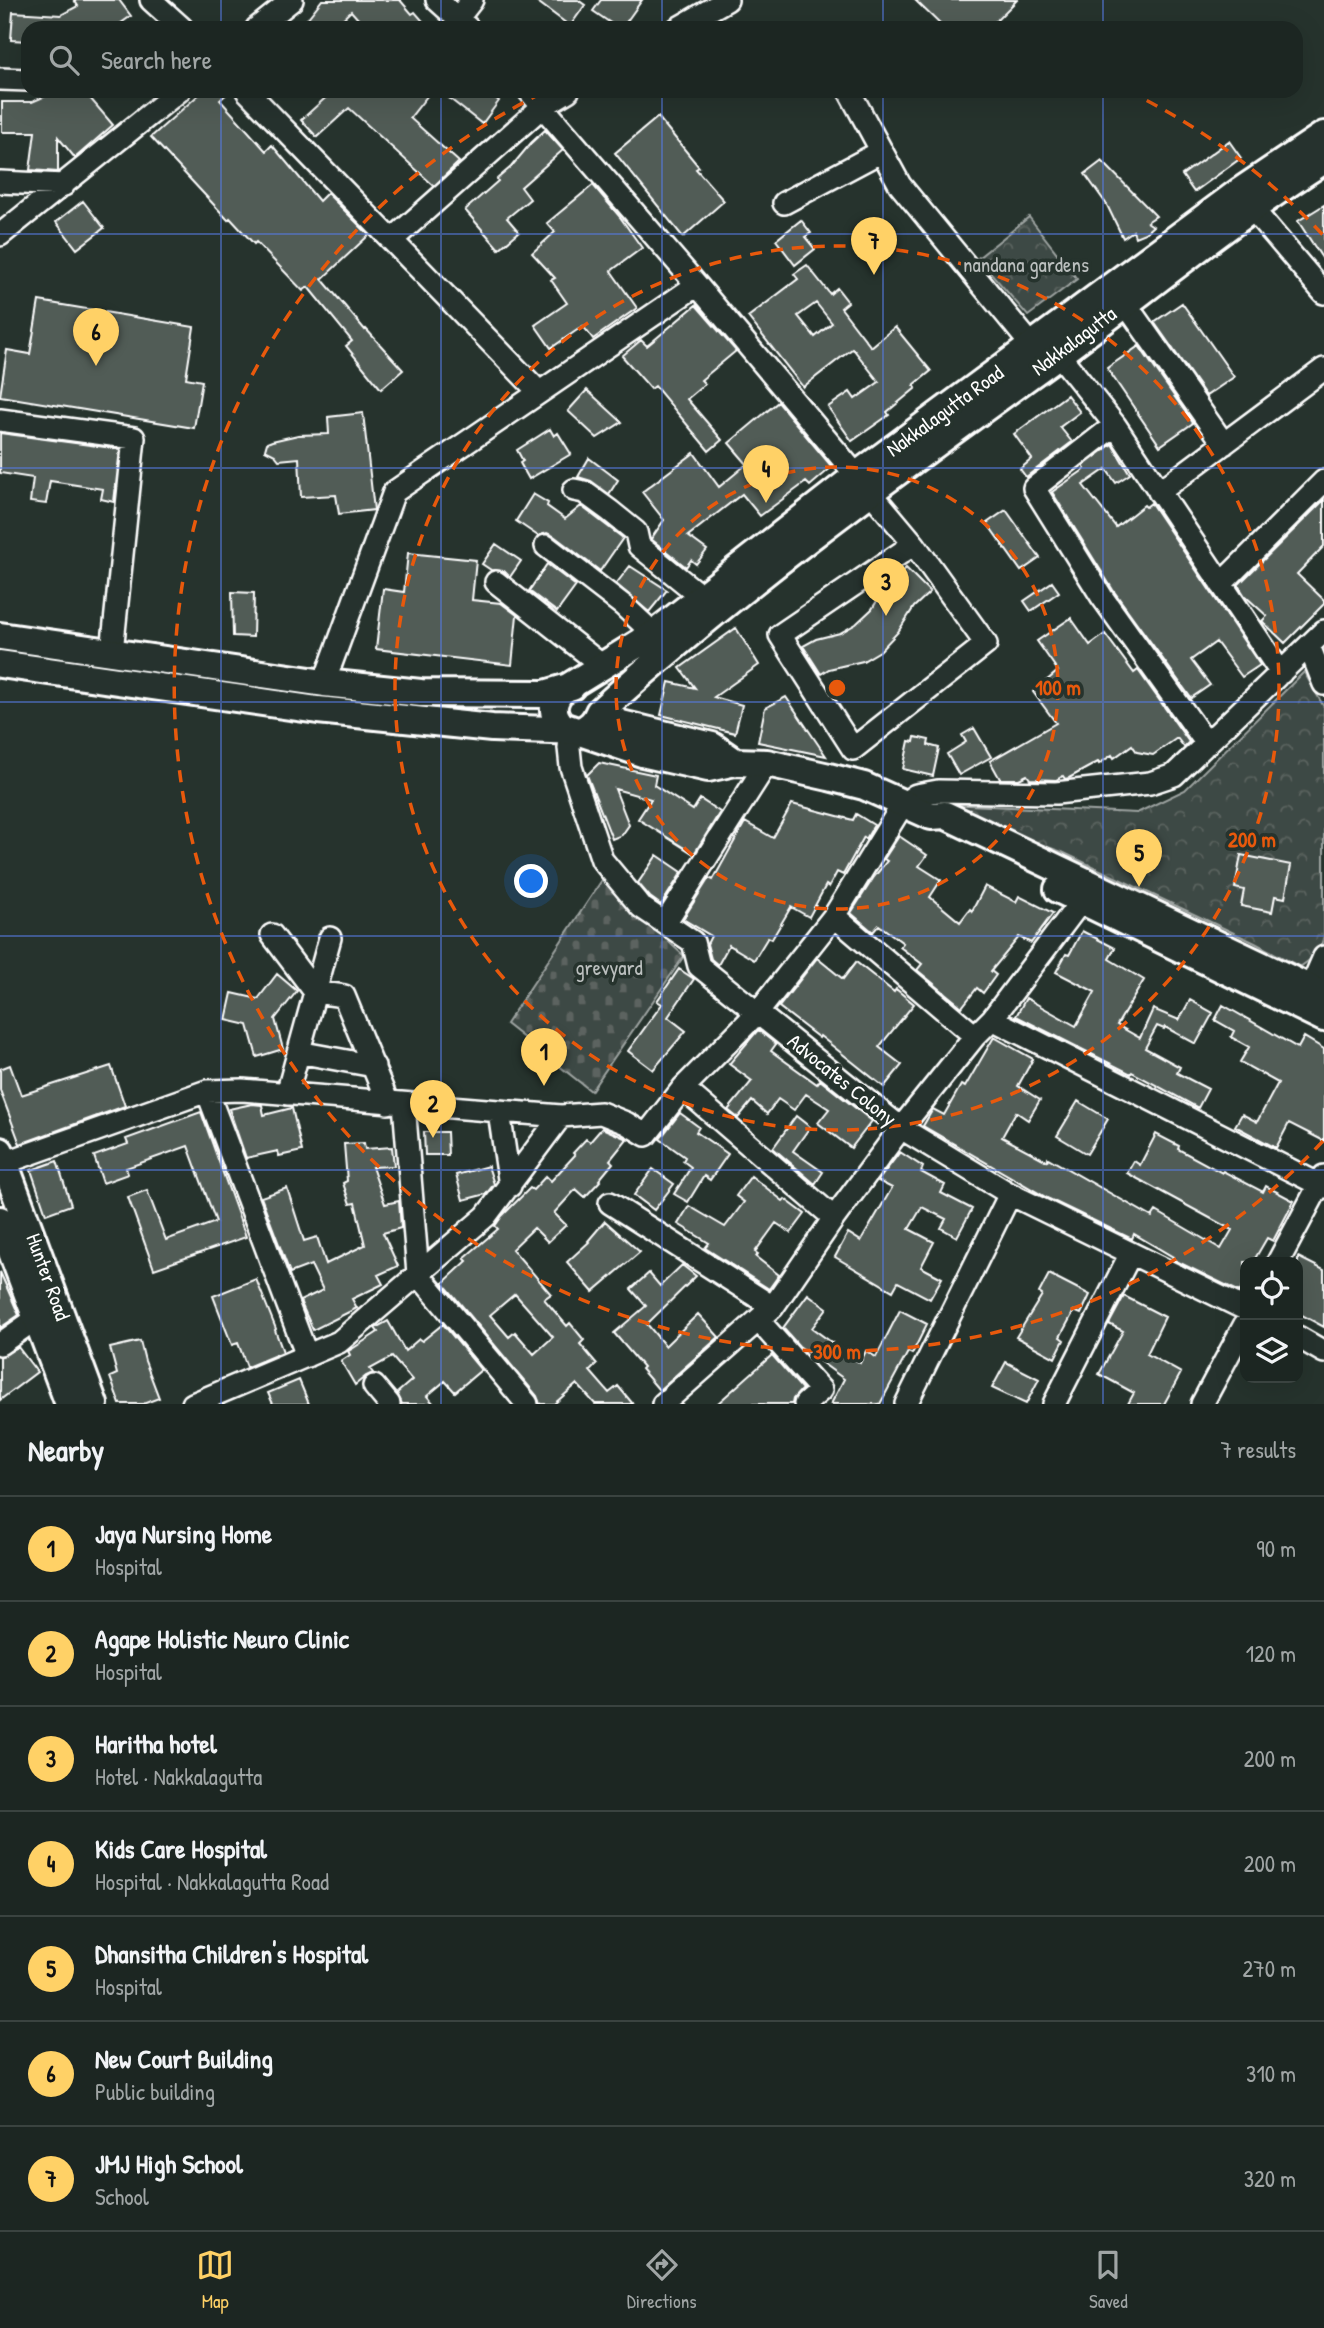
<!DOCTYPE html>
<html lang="en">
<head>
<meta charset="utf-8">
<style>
	:root { --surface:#1c2622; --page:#29322f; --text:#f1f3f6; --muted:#a0a5a5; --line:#3a4340; --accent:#ffd166 }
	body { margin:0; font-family:"Patrick Hand",sans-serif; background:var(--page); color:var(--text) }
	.controls { position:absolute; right:21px; bottom:21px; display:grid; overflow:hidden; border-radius:14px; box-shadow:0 7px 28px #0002 }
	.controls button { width:63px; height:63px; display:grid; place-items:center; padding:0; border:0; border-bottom:2px solid var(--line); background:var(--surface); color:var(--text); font:35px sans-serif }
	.you { position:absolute; left:532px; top:882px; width:24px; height:24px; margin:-18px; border:5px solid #fff; border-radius:50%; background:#1a73e8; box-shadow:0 0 0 10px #1a73e833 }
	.badge { display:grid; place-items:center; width:46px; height:46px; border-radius:50%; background:var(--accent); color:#111; font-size:23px; font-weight:700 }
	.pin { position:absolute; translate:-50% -58px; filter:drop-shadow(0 2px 4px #0008) }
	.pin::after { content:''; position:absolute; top:37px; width:24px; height:21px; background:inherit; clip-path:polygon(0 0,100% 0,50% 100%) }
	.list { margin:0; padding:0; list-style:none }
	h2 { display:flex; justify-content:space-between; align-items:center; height:91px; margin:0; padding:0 28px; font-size:30px }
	h2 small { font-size:23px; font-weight:400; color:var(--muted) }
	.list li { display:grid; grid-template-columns:46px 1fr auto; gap:21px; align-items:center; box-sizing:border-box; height:105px; padding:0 28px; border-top:2px solid var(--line) }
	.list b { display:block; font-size:26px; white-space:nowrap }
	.list p { margin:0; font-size:23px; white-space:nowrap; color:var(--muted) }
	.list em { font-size:23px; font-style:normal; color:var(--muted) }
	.icon { flex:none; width:38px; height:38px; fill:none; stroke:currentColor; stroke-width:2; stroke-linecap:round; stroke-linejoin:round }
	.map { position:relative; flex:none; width:1324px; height:1404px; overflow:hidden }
	.search { position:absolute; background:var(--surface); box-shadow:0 7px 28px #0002; left:21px; right:21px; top:21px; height:77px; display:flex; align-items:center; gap:18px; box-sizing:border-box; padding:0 24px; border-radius:21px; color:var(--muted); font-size:26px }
	.sheet { height:826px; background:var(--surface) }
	nav { display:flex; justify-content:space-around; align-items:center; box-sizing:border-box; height:98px; border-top:2px solid var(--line); background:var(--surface); font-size:19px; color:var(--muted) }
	nav a { display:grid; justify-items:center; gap:4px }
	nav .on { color:var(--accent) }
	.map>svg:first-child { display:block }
	.cemetery { fill:url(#cemetery-stones); stroke:#9ea4a2; stroke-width:2 }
	.park { fill:url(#park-crowns); stroke:#9ea4a2; stroke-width:2 }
	.building { fill:#515c57; stroke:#fff; stroke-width:2; fill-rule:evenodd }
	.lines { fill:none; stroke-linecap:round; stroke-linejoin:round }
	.minor-casing { stroke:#fff; stroke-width:26 }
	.major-casing { stroke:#fff; stroke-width:32 }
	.minor { stroke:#26332d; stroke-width:21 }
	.major { stroke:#26332d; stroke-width:26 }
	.grid { fill:none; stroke:#567ae2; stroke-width:2; stroke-opacity:0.55 }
	.ring { fill:none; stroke:#e8590c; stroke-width:3.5; stroke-dasharray:12 9 }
	.labels { text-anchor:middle; stroke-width:7; stroke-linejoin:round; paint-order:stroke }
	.park-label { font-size:21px; fill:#bbbfbe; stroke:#26332d }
	.street-label { font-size:21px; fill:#fff; stroke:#26332d }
	.centre { fill:#e8590c; stroke:#26332d; stroke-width:3.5 }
	.ring-label { font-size:21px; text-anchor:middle; font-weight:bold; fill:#e8590c; stroke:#26332d; stroke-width:7; stroke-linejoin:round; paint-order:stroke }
</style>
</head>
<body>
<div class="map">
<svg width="1324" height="1404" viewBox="0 0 1324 1404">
	<defs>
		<pattern id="cemetery-stones" width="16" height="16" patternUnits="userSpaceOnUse" patternTransform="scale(1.75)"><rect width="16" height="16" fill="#3e4944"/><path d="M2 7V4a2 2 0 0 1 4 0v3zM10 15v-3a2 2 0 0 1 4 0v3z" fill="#5b6460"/></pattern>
		<pattern id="park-crowns" width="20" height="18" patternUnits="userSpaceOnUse" patternTransform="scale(1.75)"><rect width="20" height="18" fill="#3e4944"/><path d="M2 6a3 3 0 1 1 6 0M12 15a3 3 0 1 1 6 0" fill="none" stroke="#5b6460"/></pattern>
	</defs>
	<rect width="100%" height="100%" fill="#26332d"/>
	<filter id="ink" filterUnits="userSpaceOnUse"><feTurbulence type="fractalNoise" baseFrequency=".0143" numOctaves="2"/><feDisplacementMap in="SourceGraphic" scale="14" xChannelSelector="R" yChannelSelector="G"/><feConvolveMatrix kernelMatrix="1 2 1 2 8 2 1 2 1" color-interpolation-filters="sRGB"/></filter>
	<g filter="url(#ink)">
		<path class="cemetery" d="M602,880L684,956L591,1091L506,1024Z"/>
		<path class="park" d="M1029,217L1077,279L1028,316L978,258Z
			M1304,672L1324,707V936L1319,953L1300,967L1255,943L1062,852L945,811L947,804L1137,813L1185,790Z"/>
		<path class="building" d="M74,0H119L131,16L114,28H28V41L11,40L13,12L61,15L78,6Z
			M322,0H400L412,14L415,12L429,28H366L351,11L333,28H300Z
			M535,0H578L585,5L570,26Z
			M601,0H642L622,28H618L593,11Z
			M915,0H1017L989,28H944Z
			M57,91H84L113,125L75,158L58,137V172L30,170L35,132H2V102H32Z
			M203,91H230L220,100L266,151L272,145L319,201L327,193L369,235L322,279L365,330L366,329L403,370L381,389L346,346L352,341L308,287L303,291L256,242L254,244L230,218L228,220L151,137Z
			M333,91H431L410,118L459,162L434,186L349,108L317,137L301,120Z
			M440,91H486L499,101L482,124Z
			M658,117L699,167L696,169L724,201L683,237L615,153Z
			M545,130L563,150L521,187L530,199L507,218L519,232L499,249L465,210L498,181L497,179L511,167L531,143Z
			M1229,141L1241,158L1194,192L1182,175Z
			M1102,161L1156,216L1147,222L1153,226L1145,233L1135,237L1133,231L1123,238L1107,205L1085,174Z
			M593,185L620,217L642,248L611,271L637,308L593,339L583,326L551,348L535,325L567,303L551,280L555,278L532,253L555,232L547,223Z
			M83,201L104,228L77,249L56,222Z
			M1324,205V261L1298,221Z
			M801,220L811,233L805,237L815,249L795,265L776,240Z
			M807,265L830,294L837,288L848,302L841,308L871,347L895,327L931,371L914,385L916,388L887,412L889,415L852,441L828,407L850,392L855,399L879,382L854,350L852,349L803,387L748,317L798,279L794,274ZM816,303L832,323L815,337L798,316Z
			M39,301L194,327L186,378L202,381L194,428L0,396L7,350L30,354Z
			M1182,303L1234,377L1206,396L1154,322Z
			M696,305L736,351L701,380L705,384L687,399L722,440L709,451L655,386L651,389L622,356L641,340L647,346Z
			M1139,346L1193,423L1160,446L1107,368Z
			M587,390L622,422L597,438L568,411Z
			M1067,395L1080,412L1060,427L1072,442L1026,477L1020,469L1032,459L1014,434Z
			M778,402L832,467L810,486L806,482L760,516L742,494L688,536L707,550L696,564L691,560L686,567L651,539L664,520L642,492L694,453L719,487L747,464L729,443Z
			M363,413L374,510L339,514L336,495L301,497L299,458L279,460L275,455L265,450L267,443L272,441L298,435L329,434L328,417Z
			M550,429L554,436L558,433L571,454L529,479L520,463L523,461L517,450Z
			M0,433L120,449L114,502L101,499L103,489L50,481L46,504L30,502L33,478L0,473Z
			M1112,444L1130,474L1116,483L1106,469L1083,485L1116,527L1144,505L1146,507L1151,503L1260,665L1242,677L1216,642L1191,660L1210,685L1191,698L1113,590L1052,492L1085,469L1083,466Z
			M589,458L618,480L609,494L591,481L578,477Z
			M533,494L548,503L547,506L565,519L581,506L623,538L600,571L554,536L547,533L538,536L516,521Z
			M1324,500V546L1297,574L1324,600V604L1285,643L1262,621L1267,616L1245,596L1238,585Z
			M1006,510L1040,558L1021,571L987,523Z
			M496,544L521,561L510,577L504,571L491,570L482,564Z
			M408,553L476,560L472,600L501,603L517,615L512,665L376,649L383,589L404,592Z
			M547,564L576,586L557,612L529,591Z
			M630,566L667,590L649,612L616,584Z
			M906,568L930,592L914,607L898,632L880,651L863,661L829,669L821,674L803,646L816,639L840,633L856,624L872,609L885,588Z
			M1052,582L1059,592L1031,611L1024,601Z
			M232,592L254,593L253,637L233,636Z
			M1071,618L1090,645L1105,634L1134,673L1138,670L1189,742L1184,747L1177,738L1153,755L1137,752L1132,745L1114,758L1112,755L1099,764L1098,762L1069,778L1065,779L1063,776L1056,780L1030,779L1027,775L1019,779H1000L990,761L1056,723L1033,692L1058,671L1037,641Z
			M736,628L759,665L714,697L742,705L735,733L661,715L669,682L695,688L680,668Z
			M786,697L826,756L758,742L765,708Z
			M974,728L991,757L959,775L947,754L966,742L962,735Z
			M915,737L929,740L928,745L939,748L933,776L903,769L909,741L914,742Z
			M599,763L656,775L654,785L693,810L700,799L720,812L694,854L638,819L651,799L615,789L629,825L622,835L612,839L587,775Z
			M792,804L853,820L856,814L874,825L866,839L864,837L843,875L837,872L829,887L826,885L809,917L791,907L772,939L768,937L754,960L729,945L718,965L711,959L707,944L711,936L683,919L709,878L713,880L745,822L773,838Z
			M899,836L927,855L919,866L941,880L930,897L960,922L970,909L972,911L985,886L1016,902L1019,896L1053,913L1031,943L1019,937L991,971L996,975L983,993L977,988L962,1007L917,970L922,964L900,947L903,943L879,925L873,932L851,913L874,877L887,861L884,859Z
			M657,855L682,872L661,905L650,897L638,883Z
			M1241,855L1291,865L1285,898L1275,896L1272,912L1241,906L1244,890L1235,888Z
			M1082,931L1115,948L1109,959L1144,980L1117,1025L1140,1038L1153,1009L1179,1020L1190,1000L1213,1013L1196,1044L1165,1027L1164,1029L1157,1026L1145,1048L1180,1067L1177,1073L1208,1089L1198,1108L1132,1072L1131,1074L1016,1016L1026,998L1076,1026L1095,992L1056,972L1066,954L1069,955Z
			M817,958L843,979L856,962L894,992L896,989L914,1004L879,1047L902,1065L884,1087L820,1036L819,1038L779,1007Z
			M679,969L694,979L668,1017L686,1031L653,1070L628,1051L662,1004L657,1001Z
			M277,974L297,991L275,1019L283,1049L257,1057L248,1025L226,1020L232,993L258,999Z
			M1223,1005L1298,1048L1304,1037L1324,1049V1141L1289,1123L1276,1148L1235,1126L1242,1114L1257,1122L1278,1083L1240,1062L1249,1047L1231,1037L1234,1031L1215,1020Z
			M758,1030L776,1044L771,1051L817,1084L820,1080L872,1121L851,1148L818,1123L829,1109L806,1094L794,1110L778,1099L767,1114L752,1101L738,1118L728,1110L752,1081L729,1064Z
			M994,1037L1033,1059L1018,1086L1040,1100L1028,1120L1016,1112L1002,1137L1047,1161L1048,1158L1152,1217L1156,1211L1221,1249L1232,1230L1127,1173L1134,1161L1140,1165L1156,1134L1179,1146L1178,1149L1222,1173L1223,1171L1263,1192L1266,1186L1294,1201L1273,1241L1267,1238L1253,1262H1245V1282L1240,1292L1172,1259L1173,1257L1134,1234L1132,1239L1049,1199L923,1126L933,1109L944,1115L961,1085L965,1087Z
			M10,1065L21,1095L111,1066L125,1106L20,1144L0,1090V1069Z
			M1078,1101L1108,1119L1087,1154L1057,1136Z
			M252,1104L262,1105L264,1115L292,1108L302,1151L279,1156L278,1151L246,1158L229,1109Z
			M201,1112L246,1237L154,1269L128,1197L147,1190L166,1240L216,1222L188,1146L126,1168L128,1174L103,1183L94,1156L128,1144L126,1139Z
			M680,1113L699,1127L696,1132L728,1154L710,1180L704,1176L688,1202L674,1194L691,1167L683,1161L685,1157L660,1139Z
			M796,1116L810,1127L793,1151L823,1172L815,1184L773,1148Z
			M602,1128L627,1139L610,1160L613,1163L599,1180L600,1181L585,1197L576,1189L554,1213L566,1225L548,1242L534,1228L512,1249L551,1294L544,1299L567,1326L570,1323L584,1340L580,1344L597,1364L590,1371L609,1393L618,1386L633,1404H595L577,1384L554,1404H540L537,1396L443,1283L467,1261L464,1258L498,1229L495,1226L502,1216L530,1188L533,1190L546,1176L551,1181L575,1155L573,1153L586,1139L590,1142ZM515,1294L553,1337L534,1354L515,1332L509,1337L490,1315Z
			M424,1132H447L448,1155H425Z
			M364,1143L365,1149L392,1147L394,1166L372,1167L385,1204L399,1201L401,1228L383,1233L398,1266L378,1275L383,1284L352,1299L357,1308L313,1330L300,1301L323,1290L311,1265L290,1273L261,1197L287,1188L304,1241L317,1237L326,1264L365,1245L355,1203L350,1204L343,1183L347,1181L344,1144Z
			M900,1152L923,1167L921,1172L945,1185L941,1193L972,1209L957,1237L941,1228L946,1219L922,1207L909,1229L934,1242L921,1267L942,1278L930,1299L898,1282L893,1291L835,1257L848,1233L861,1241L892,1188L878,1181Z
			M57,1161L71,1205L46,1214L31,1170Z
			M488,1166L494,1184L486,1194L463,1200L456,1175Z
			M653,1169L674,1184L654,1210L634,1195Z
			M751,1176L783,1201L785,1199L805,1214L791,1233L776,1223L755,1252L758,1254L756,1257L779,1275L769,1289L705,1248L709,1243L678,1224L689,1206L725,1227L744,1202L736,1196Z
			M605,1221L640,1252L593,1292L567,1262L589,1242L588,1241Z
			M1298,1257L1324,1270V1327L1298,1313Z
			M682,1265L696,1276L647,1324L665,1346L698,1314L719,1337L659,1390L641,1369L643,1367L614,1333L646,1306L631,1289L649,1273L660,1286Z
			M0,1272L19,1315L0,1328Z
			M1049,1274L1090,1295L1081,1314L1074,1311L1060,1337L1064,1340L1055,1358L1016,1337L1042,1295L1039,1293Z
			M256,1279L276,1329L275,1330L283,1352L247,1367L238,1343L232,1345L213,1296Z
			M808,1294L827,1308L812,1328L860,1363L866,1351L876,1357L900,1310L927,1324L912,1354L908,1352L880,1404H831L844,1379L799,1346L783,1328Z
			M1124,1296L1165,1317L1147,1354L1181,1373L1164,1404H1128L1134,1393L1099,1374L1123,1331L1109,1324Z
			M388,1321L405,1351L419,1339L422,1341L443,1324L481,1370L455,1392L445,1381L427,1396L434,1404H402L397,1393L412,1380L392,1357L370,1369L373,1373L366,1376L355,1385L341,1361L350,1355L348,1351L352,1349L378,1332L375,1328Z
			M140,1341L145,1361L159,1398L143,1404H120L110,1377L117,1374L110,1348Z
			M18,1347L37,1372L0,1400V1357Z
			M772,1355L802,1389L793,1399L792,1404H717Z
			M1006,1362L1039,1379L1026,1404L992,1388Z
			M299,1380L309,1404H273L268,1393Z"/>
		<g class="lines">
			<defs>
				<path id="minor" d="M151,0L182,28
					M437,0L468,28
					M458,18L472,0
					M257,28L292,0
					M678,28L727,0
					M0,79L28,80
					M247,91L539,392
					M529,91L697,285L914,544L780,635L853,749L986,644L914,544
					M849,91L900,185L1033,347
					M0,182L64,185
					M1244,199L1324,293
					M784,203L882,151
					M0,235L179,91
					M392,240L543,106L568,91
					M1125,303L1224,444
					M1049,342L1115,425L1281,673
					M0,420L134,438L112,652
					M1115,425L1034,488L1102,597L1207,744
					M574,490L584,492L610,511L636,532L639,546L702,597
					M1159,492L1324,369
					M546,546L624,606L654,634
					M496,582L604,667
					M1221,584L1324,481
					M1309,646L1324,684
					M324,683L394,492L697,285
					M571,730L569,748L571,767L602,860L641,907L693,942L699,966L901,1128L1010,1194L1245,1309
					M834,916L975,1036
					M665,923L767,763
					M272,935L315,992L344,996L388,1103
					M1310,989L1324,957
					M992,1019L1324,1187
					M298,1052L374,1066
					M683,1088L834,1218
					M207,1091L307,1356
					M287,1094L330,938
					M404,1104L418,1274L527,1404
					M499,1112L510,1186
					M4,1163L207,1091L242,1090L561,1116L601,1113L626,1123L646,1135L683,1088L758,1012L834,916L903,804L916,795L938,791L1056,793L1150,783L1174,775L1324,631
					M610,1203L773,1307
					M1278,1262L1324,1176
					M759,1321L821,1390L805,1404
					M1298,1337L1324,1352
					M0,1344L37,1318
					M374,1386L389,1404
					M193,1404L339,1342L486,1216L561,1116
					M663,1404L773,1307L834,1218L901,1128L975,1036L992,1019L1082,900
					M906,1404L1010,1194
					M1054,1404L1131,1253
					M1202,1404L1245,1324"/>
				<path id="major" d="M1324,135L1239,192L856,476L654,634L560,692C551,705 552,715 562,726L642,753L708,768L735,762L767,763L829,777L864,786L931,816L945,815L1324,995
					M0,636L324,683L421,693L545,694L572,686
					M0,664L318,710L492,728L580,731C590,727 595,722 599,712C742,582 899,470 1055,357C1145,291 1230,220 1324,160
					M599,712L621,724L712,746L735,762
					M1058,889L1324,1018
					M0,1151L94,1404
					M0,1220L69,1404"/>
			</defs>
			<use href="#minor" class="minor-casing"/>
			<use href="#major" class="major-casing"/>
			<use href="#minor" class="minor"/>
			<use href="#major" class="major"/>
		</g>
	</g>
	<path class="grid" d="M221,0V28M441,0V28M662,0V28M883,0V28M1103,0V28M221,91V1404M441,91V1404M662,91V1404M883,91V1404M1103,91V1404M0,234H1324M0,468H1324M0,702H1324M0,936H1324M0,1170H1324"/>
	<g class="ring">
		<circle cx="837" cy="688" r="221"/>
		<circle cx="837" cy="688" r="442"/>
		<path d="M1323 1141A664 664 0 1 1 546 91M768 28A664 664 0 0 1 906 28M1128 91A664 664 0 0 1 1323 235"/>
	</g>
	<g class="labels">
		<g class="park-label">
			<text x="1026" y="272">nandana gardens</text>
			<text x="609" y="975">grevyard</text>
		</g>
		<g class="street-label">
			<text transform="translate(1074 341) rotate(-37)" y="7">Nakkalagutta</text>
			<text transform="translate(945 411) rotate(-36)" y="7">Nakkalagutta Road</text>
			<text transform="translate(842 1080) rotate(39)" y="7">Advocates Colony</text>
			<text transform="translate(48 1277) rotate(70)" y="7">Hunter Road</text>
		</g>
	</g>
	<circle cx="837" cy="688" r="10" class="centre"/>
	<g class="ring-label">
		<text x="1058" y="695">100 m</text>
		<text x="1252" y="847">200 m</text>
		<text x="837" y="1359">300 m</text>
	</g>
</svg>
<div class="controls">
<button><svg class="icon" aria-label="locate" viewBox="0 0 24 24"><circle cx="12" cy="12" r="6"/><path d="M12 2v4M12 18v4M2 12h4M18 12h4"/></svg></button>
<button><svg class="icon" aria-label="layers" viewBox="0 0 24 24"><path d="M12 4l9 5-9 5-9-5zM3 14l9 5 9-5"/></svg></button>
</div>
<div class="you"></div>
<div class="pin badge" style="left:544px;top:1086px">1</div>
<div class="pin badge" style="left:433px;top:1138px">2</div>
<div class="pin badge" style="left:886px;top:616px">3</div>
<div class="pin badge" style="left:766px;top:503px">4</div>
<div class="pin badge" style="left:1139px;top:887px">5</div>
<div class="pin badge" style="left:96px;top:366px">6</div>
<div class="pin badge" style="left:874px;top:275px">7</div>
<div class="search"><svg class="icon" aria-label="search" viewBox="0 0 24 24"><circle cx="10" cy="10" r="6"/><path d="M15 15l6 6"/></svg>Search here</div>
</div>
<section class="sheet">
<h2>Nearby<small>7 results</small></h2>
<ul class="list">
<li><span class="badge">1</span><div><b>Jaya Nursing Home</b><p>Hospital</p></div><em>90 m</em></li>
<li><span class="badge">2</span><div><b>Agape Holistic Neuro Clinic</b><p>Hospital</p></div><em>120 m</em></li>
<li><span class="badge">3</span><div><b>Haritha hotel</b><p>Hotel · Nakkalagutta</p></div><em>200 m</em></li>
<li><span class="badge">4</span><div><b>Kids Care Hospital</b><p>Hospital · Nakkalagutta Road</p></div><em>200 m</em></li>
<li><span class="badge">5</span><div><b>Dhansitha Children's Hospital</b><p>Hospital</p></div><em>270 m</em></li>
<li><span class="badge">6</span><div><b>New Court Building</b><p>Public building</p></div><em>310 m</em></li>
<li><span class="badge">7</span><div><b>JMJ High School</b><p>School</p></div><em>320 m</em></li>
</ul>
</section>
<nav>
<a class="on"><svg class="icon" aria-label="map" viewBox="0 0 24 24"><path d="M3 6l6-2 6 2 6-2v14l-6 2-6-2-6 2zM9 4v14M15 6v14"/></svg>Map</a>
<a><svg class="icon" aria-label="directions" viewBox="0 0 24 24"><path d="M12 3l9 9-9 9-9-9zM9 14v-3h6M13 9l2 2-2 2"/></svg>Directions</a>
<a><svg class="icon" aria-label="saved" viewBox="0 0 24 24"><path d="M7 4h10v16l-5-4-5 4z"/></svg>Saved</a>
</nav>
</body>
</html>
